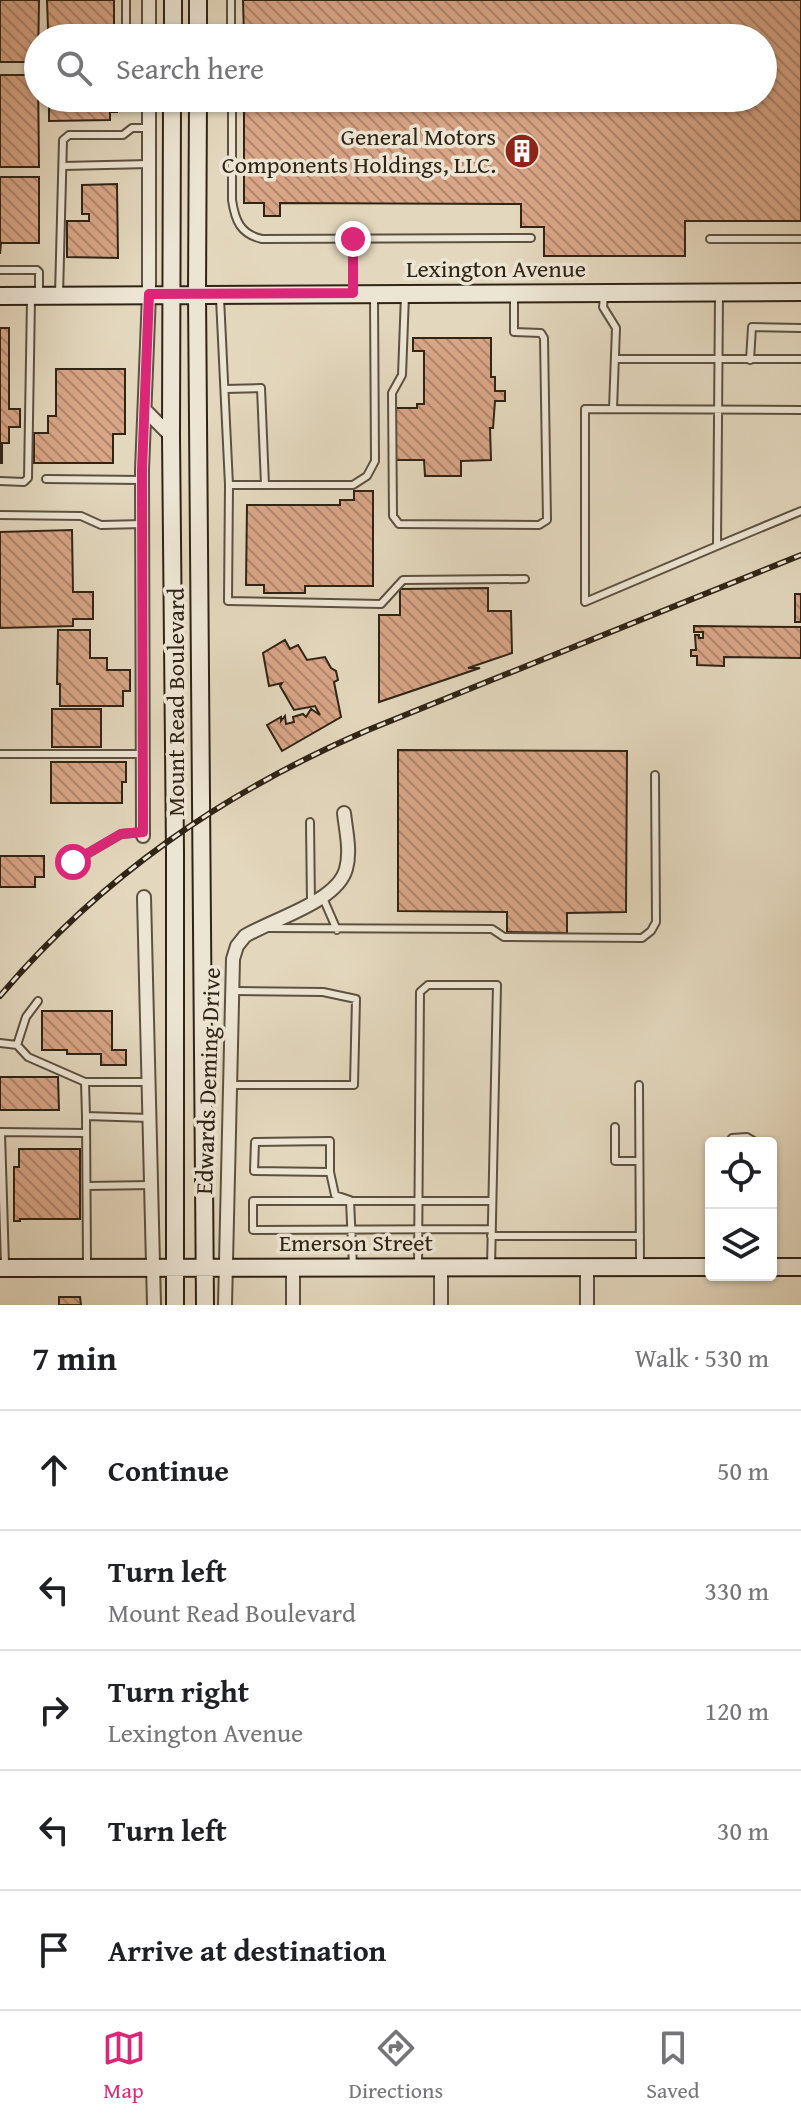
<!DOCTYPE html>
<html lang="en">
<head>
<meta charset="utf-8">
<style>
	:root { --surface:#fff; --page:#f6f6f6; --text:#202124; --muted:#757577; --line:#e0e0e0; --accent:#db2777 }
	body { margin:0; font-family:"Gentium Book Plus",serif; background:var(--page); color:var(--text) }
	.controls { position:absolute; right:24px; bottom:24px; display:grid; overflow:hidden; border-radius:8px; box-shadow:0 2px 6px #0004 }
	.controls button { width:72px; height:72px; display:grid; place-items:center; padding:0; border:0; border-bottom:2px solid var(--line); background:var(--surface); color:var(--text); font:40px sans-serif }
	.stop { position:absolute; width:24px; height:24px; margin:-18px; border:6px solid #db2777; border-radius:50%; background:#fff }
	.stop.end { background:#db2777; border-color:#fff; box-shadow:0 2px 8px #0008 }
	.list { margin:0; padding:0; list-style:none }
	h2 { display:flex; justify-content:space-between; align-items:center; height:104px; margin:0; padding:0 32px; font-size:34px }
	h2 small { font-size:26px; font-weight:400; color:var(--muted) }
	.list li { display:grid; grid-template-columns:52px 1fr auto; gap:24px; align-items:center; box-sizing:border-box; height:120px; padding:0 32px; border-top:2px solid var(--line) }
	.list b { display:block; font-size:30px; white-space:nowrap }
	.list p { margin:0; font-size:26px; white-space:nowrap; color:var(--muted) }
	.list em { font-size:26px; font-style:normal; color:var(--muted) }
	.icon { flex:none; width:44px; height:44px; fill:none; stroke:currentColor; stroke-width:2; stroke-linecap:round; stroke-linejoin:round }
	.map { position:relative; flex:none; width:801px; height:1305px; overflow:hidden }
	.search { position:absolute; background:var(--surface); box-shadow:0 2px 6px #0004; left:24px; right:24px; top:24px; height:88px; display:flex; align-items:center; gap:20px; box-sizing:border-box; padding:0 28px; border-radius:44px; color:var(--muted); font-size:30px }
	.sheet { height:704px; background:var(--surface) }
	nav { display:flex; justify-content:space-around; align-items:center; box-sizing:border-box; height:112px; border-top:2px solid var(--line); background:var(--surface); font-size:22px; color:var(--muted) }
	nav a { display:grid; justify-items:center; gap:4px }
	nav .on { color:var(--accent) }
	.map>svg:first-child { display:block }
	.building { fill:url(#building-back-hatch); stroke:#302416; stroke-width:2 }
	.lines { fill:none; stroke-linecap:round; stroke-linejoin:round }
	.lane-casing { stroke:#5d5140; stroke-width:10 }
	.street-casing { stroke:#5d5140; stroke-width:16 }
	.secondary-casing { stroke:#302416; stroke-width:20 }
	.lane { stroke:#ede5d4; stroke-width:6 }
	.street { stroke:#ede5d4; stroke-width:12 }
	.secondary { stroke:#ede5d4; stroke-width:16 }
	.rail-casing { stroke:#302416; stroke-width:6 }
	.rail { stroke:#ede5d4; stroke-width:3; stroke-dasharray:9; stroke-linecap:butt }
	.route { stroke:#db2777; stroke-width:10 }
	.labels { text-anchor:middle; stroke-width:7; stroke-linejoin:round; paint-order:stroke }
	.poi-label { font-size:24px; fill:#302416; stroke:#ede5d4; text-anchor:end }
	.street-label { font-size:24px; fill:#302416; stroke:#ede5d4 }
</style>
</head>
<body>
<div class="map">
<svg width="801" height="1305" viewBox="0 0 801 1305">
	<defs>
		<pattern id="building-back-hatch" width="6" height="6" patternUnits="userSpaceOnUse" patternTransform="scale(2)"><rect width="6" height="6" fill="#d8a586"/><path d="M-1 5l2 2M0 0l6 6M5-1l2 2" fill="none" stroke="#b0866d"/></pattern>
	</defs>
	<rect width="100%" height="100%" fill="#e3d7bd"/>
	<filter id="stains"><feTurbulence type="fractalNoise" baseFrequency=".0025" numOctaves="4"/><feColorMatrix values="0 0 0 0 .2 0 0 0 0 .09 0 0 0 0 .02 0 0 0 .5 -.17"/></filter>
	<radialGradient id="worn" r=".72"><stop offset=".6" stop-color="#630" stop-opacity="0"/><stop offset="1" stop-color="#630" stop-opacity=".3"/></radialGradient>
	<path class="building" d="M0,0H39L38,62H0Z
		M47,0H114V28L48,29Z
		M243,0H801V221H685V256H544V227H521V204L280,203V216H264V203H244V98H763V38H244Z
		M0,75H38L39,167H0Z
		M49,98H117V112H110V120L49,121Z
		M0,177H39V243H1L0,254Z
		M117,184L118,258L67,257V221H89V214H82V185Z
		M0,328H9V409H20V427H9V443H2V463H0Z
		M413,338H491V377H495V391H505V401H495L493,428H490L491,460L461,461V476H425L424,460H396V408H417V404H424V351H413Z
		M56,369H125V434H113V463H34V433H48V416H56Z
		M354,491H373V586H305V593H264V585H246L247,505H340V500H354Z
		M72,530L73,592H93V619H73V626L0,628V532Z
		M488,588V611H511L512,653L468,668H480L379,702V615H400V589Z
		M795,594H801V622H795Z
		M694,626L801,627V658L724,657V666L697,665V656H691V650H696L695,635H699V638H703V632H694Z
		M58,630H90V658H107V670H130V691H123V706H60V684H57Z
		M285,640L290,649L298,645L307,660L325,657L331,668L336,671L338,680L334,682L341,717L282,751L267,725L281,717V721L285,716L286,724L294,722L293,717L303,714L306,717L311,709L320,715L315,706L294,710L280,686L282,683L269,686L263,653Z
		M52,709H101V747H52Z
		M398,750L627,751L626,912L567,913V933L507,932V912L398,911Z
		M51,762H126V782H122V803H51Z
		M0,856H44V877H35V887H0Z
		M42,1011H112V1050H126V1065H101V1054H67V1050H42Z
		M0,1077H58L59,1110H0Z
		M19,1149H80V1219H20V1221H14V1167H19Z
		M59,1297H80L81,1305H59Z"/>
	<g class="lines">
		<defs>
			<path id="lane" d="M231,0V38
				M126,31L149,32
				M74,38L119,37L126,31V0
				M232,98V200C235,220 240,234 262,239L531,238
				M63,166L149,164
				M353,239V293
				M710,239H801
				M0,270H37L39,272V293
				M59,295L63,140L69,135H123L132,128H149
				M405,295L402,375L392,393L393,516L399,524L539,525L547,520L544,338L541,333L514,332V296
				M604,296L603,307L616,328L613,409
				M719,296C718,379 718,463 717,546L585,602V409L801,410
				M220,298L229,485H353L367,476L375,461L374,297
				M615,359H801
				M750,360L752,327L801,328
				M225,389L261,388L265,485
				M46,479L142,480
				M0,481L24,482L28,478L31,299
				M229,485L228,601L381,604L403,580L525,579
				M0,515L81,516L101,525L143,524
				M717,546L801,511
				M0,754H143
				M310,822L311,903
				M73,862L121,834L143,832
				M323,898L337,930
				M267,928L492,929L504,937L642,938L651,931L656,922L655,775
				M0,1043L17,1045L28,1057L85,1082
				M17,1045L26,1017L38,1001
				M229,1085H354L356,999L323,992L233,991
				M639,1085L640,1264
				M86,1116L85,1082H148
				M615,1127V1161H639
				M0,1132L86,1133
				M1,1133L5,1265
				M729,1143L732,1138L747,1137L757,1143
				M330,1172L254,1171L255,1142L330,1141V1172L335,1195L350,1200L353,1267
				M87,1186L151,1185
				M491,1229L253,1230V1201H492
				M491,1236H640
				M87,1265L86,1116L149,1118
				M418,1267L420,992L428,985H497L491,1267"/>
			<path id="street" d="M149,0V38
				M145,410L171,436
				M143,836L142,470L149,294V98
				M144,897L154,1305
				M225,1305L233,959L237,946L245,936C273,919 337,902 346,869C351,851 346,831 344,813
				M293,1305V1267
				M441,1305V1267
				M587,1305V1267"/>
			<path id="secondary" d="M173,38V0
				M198,38V0
				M172,98L171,436L175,851V1305
				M198,98L197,294L205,1305
				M0,296L801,292
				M771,1267H801
				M0,1268L711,1267"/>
		</defs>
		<use href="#lane" class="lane-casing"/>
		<use href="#street" class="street-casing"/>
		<use href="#secondary" class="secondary-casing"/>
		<use href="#lane" class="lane"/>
		<use href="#street" class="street"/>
		<use href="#secondary" class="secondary"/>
		<defs>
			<path id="rail" d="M0,996C102,876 224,792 368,730L801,555"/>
		</defs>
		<use href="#rail" class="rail-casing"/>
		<use href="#rail" class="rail"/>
	</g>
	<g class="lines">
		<path class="route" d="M73,862L121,834L143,832L142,470L149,294L353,293V239"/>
	</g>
	<defs>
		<symbol id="building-disc" viewBox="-11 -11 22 22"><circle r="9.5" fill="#8f2418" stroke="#ede5d4"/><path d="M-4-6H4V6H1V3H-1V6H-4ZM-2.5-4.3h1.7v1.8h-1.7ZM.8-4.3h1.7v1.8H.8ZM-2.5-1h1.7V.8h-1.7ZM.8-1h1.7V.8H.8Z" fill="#fff"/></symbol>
	</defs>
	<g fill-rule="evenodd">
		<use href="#building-disc" x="502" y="131" width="40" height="40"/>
	</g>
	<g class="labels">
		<g class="poi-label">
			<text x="496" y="145">General Motors<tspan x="496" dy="28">Components Holdings, LLC.</tspan></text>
		</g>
		<g class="street-label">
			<text x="496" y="277">Lexington Avenue</text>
			<text transform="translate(176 702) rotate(-90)" y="8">Mount Read Boulevard</text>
			<text transform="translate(208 1081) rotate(-88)" y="8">Edwards Deming Drive</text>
			<text x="356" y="1251">Emerson Street</text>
		</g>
	</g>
	<rect width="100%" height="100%" filter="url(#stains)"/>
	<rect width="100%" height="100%" fill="url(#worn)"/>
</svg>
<div class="controls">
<button><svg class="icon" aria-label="locate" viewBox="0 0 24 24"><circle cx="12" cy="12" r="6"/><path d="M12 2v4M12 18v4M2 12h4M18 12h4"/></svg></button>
<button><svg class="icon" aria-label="layers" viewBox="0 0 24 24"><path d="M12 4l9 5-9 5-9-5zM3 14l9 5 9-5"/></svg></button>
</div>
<div class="stop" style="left:73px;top:862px"></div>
<div class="stop end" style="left:353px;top:239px"></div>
<div class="search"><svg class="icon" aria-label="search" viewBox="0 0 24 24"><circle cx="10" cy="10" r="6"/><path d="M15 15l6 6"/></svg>Search here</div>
</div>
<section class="sheet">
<h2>7 min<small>Walk · 530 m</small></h2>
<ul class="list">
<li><svg class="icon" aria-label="ahead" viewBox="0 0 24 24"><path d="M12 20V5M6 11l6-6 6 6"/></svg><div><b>Continue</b></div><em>50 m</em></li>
<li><svg class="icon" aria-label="left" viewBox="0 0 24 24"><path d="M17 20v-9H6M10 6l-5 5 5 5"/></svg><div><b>Turn left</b><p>Mount Read Boulevard</p></div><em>330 m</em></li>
<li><svg class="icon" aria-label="right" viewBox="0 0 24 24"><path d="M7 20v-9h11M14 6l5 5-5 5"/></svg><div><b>Turn right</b><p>Lexington Avenue</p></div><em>120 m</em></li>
<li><svg class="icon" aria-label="left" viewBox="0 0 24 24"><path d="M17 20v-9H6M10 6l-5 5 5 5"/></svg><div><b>Turn left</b></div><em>30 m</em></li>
<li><svg class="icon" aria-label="arrive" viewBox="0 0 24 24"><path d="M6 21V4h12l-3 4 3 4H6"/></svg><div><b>Arrive at destination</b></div></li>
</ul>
</section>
<nav>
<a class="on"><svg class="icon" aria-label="map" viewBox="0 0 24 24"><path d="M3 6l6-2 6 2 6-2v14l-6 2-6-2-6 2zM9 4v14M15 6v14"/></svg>Map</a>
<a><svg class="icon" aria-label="directions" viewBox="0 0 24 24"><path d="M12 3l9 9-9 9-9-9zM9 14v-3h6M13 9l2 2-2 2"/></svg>Directions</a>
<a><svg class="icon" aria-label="saved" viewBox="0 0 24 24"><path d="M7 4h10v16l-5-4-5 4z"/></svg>Saved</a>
</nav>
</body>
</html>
